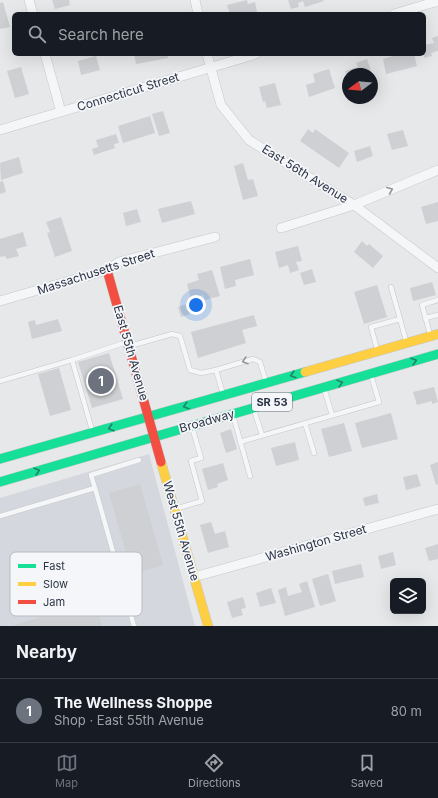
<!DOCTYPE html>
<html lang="en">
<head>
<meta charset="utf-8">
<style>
	:root { --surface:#171b24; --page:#242831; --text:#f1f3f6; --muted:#9ea1a6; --line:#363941; --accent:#6c737f }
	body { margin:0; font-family:Inter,sans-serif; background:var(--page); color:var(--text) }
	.controls { position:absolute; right:12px; bottom:12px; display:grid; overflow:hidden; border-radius:6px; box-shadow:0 4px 16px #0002 }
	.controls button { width:36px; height:36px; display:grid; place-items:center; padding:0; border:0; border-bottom:1px solid var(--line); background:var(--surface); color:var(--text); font:20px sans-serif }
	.compass { position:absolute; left:342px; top:68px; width:36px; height:36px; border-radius:50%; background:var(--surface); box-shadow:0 4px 16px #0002; rotate:254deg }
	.you { position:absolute; left:196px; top:305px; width:14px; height:14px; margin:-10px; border:3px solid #fff; border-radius:50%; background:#1a73e8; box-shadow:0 0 0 6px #1a73e833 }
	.badge { display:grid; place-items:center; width:26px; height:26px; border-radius:50%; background:var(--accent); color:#fff; font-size:13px; font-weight:700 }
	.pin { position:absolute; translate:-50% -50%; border:2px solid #fff; box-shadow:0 1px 4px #0006 }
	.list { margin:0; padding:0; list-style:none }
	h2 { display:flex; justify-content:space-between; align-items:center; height:52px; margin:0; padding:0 16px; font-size:17px }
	h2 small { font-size:13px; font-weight:400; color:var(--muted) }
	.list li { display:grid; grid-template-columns:26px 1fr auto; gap:12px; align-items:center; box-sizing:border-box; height:64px; padding:0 16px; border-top:1px solid var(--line) }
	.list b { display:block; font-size:15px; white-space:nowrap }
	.list p { margin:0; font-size:13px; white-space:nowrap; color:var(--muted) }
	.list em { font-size:13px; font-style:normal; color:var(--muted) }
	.icon { flex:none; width:22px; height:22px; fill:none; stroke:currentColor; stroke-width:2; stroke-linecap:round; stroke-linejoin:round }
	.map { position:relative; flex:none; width:438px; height:626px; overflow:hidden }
	.search { position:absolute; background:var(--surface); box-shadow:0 4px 16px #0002; left:12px; right:12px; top:12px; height:44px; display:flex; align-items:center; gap:10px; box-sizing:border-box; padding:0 14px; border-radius:6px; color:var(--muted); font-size:15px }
	.sheet { height:116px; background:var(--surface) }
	nav { display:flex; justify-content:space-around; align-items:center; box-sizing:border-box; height:56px; border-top:1px solid var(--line); background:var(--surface); font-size:11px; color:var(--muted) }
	nav a { display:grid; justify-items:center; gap:2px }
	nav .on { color:var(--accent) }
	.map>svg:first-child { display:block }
	.built { fill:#d4d7dd }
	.building { fill:#ced0d3 }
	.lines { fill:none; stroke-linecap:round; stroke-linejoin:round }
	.lane-casing { stroke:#c4c6c8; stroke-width:5.5 }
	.street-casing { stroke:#c4c6c8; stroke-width:10 }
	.fast-casing { stroke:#c4c6c8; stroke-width:10 }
	.slow-casing { stroke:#c4c6c8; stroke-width:10 }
	.jam-casing { stroke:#c4c6c8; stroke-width:10 }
	.lane { stroke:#f5f6f7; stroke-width:4.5 }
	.street { stroke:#f5f6f7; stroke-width:9 }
	.fast { stroke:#16e098; stroke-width:9 }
	.slow { stroke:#ffcf43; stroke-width:9 }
	.jam { stroke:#f24e42; stroke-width:9 }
	.oneway { stroke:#90959e }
	.oneway2 { stroke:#22816a }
	.labels { text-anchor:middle; stroke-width:3.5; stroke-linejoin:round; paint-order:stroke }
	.shield { fill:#f4f6f9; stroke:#676e7b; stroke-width:1 }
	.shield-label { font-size:11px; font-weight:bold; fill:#2b3445 }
	.street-label { font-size:12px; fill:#2b3445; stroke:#f4f6f9 }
	.key { fill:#f4f6f9; stroke:#b8bcc3; stroke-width:1 }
	.key-label { font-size:11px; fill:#2b3445 }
</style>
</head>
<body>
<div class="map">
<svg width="438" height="626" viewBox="0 0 438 626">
	<rect width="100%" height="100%" fill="#e6e8ea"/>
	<path class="built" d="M149,454L195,626H0V498Z"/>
	<path class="building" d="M52,0H69L70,5L55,9Z
		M247,0L248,4L255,2L257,12L250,14H230L227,5Z
		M288,0H323L324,1L305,7L303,1L298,3L299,7L291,9Z
		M3,2L10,27L0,29V3Z
		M438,36V51L431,53L432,56L424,58V45L434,43L432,38Z
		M134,54H167L168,58L136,64Z
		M400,54H414L417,66L386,74L383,59Z
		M96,56L100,70L81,75L78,61Z
		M367,59L372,74H348V80L345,71L358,67L356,63Z
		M21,67L29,94L15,98L7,71Z
		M329,69L335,88L309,97L306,85L315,82L313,74Z
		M275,83L281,105L267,108L265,101L263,102L259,87Z
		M163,111L170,133L159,136L152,114Z
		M150,116L155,133L123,143L118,126Z
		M308,129L313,133L315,129L349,153L339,168L300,141Z
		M403,130L408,146L392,150L387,134Z
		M116,134L119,143L114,144L115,148L94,155L92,149L98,147L96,140Z
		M370,146L373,156L357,162L354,151Z
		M19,157L23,173L1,180L0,163Z
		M243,163L248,180L253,179L258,196L243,200L234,166Z
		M3,181L6,192L0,194V182Z
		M191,201L195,214L162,223L158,209Z
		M438,202V221L426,224L421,207Z
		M137,209L141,222L126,226L123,213Z
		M61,217L72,251L55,257L47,233L50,232L46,222Z
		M23,232L27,246L16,249L19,256L7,259L5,256L0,257V239Z
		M362,241L367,246L369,244L383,256L373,268L354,252Z
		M298,246L302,261L296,262L299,270L290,273L288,265L279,268L275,252Z
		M250,259L254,275L235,280L236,286L225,289L220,267Z
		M312,269L316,282L304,285L300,273Z
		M212,270L220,296L205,300L203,295L191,299L187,284L199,280L197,274Z
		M432,282L436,295L413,301L410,288Z
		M377,285L387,317L364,324L354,292Z
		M187,304L190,314L181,317L178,307Z
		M254,315L257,326L242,330L246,343L198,358L191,332Z
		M58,319L62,331L32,339L28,322L35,320L36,325Z
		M109,353L123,399L92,408L78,362Z
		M59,368L71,410L50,416L38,374Z
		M434,387L438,402L432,404V401L417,405L413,392Z
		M391,413L398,439L362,448L355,423Z
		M344,423L352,451L329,457L321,429Z
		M231,429L237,449L226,453L220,433Z
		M295,442L299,460L276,466L271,448Z
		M438,462V484L436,485L430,465Z
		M223,463L228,480L217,484L218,487L208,490L202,469Z
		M417,474L421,486L406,490L403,477Z
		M140,484L163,565L132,574L109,493Z
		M377,494L379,503L365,506L363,498Z
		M211,522L215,534L225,531L229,547L208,553L200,525Z
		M438,544V559L429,561L425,548Z
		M393,552L396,565L381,569L378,556Z
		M361,564L364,577L335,584L332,571Z
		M328,574L336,601L320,606L312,579Z
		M307,581L315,607L285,616L278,590L286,587L288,596L302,592L299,584Z
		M271,588L276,603L260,607L256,593Z
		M243,597L246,608L241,609L243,615L232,618L227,602Z
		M95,601L102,626H11Z"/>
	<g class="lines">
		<defs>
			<path id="lane" d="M391,287L400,319
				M425,318L438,315
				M430,334L422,305L438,300
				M130,346L172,334L180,336L190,370L201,373L216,370
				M377,349L371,327L400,319L406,341
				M0,381L72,360
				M324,388L332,415
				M223,394L216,370L253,359L260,362L266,382
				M254,410L262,435
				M233,415L250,476
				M305,423L314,453
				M92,430L72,360L127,342
				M240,442L379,402L371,375
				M95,488L134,626
				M175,509L202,501L191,461L201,458L192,427
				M0,516L95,488L91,475L139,460"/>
			<path id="street" d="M29,0L33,14
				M195,0L198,14
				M394,14L438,1
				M45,54L61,112
				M207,54L221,105L249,140L354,205L438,268
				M0,130L256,54
				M281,228L354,205L438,170
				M0,301L107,270L119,262L215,237
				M194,577L438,509"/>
			<path id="fast" d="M0,459L305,372
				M0,482L438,354"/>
			<path id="slow" d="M305,372L438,334
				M161,462L208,626"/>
			<path id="jam" d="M107,270L161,462"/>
		</defs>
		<use href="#lane" class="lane-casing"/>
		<use href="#street" class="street-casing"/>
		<use href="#fast" class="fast-casing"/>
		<use href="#slow" class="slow-casing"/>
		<use href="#jam" class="jam-casing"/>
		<use href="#lane" class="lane"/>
		<use href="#street" class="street"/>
		<use href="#fast" class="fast"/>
		<use href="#slow" class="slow"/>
		<use href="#jam" class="jam"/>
	</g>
	<defs><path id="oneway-chevron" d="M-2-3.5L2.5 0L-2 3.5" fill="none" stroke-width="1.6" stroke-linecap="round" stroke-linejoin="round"/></defs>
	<g class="oneway">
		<use href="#oneway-chevron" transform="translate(390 190) rotate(-23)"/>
		<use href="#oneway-chevron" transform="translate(245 361) rotate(163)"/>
	</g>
	<g class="oneway2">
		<use href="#oneway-chevron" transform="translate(414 361) rotate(-16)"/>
		<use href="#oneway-chevron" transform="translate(293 375) rotate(163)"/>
		<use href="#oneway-chevron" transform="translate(340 383) rotate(-16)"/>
		<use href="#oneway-chevron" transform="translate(186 406) rotate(164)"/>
		<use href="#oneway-chevron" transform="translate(111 428) rotate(163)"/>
		<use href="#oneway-chevron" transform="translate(37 471) rotate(-16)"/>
	</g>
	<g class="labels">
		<rect class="shield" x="252" y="393" width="40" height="18" rx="3"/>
		<g class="shield-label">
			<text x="272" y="406">SR 53</text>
		</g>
		<g class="street-label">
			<text transform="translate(128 92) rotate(-17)" y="4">Connecticut Street</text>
			<text transform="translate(305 174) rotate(32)" y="4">East 56th Avenue</text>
			<text transform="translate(96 272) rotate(-18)" y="4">Massachusetts Street</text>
			<text transform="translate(131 353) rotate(74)" y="4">East 55th Avenue</text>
			<text transform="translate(207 421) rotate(-16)" y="4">Broadway</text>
			<text transform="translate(181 531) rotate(74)" y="4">West 55th Avenue</text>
			<text transform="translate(316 543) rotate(-16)" y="4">Washington Street</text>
		</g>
	</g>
	<rect x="10" y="552" width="132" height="64" rx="6" class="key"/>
	<rect x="18" y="564" width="18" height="4" fill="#16e098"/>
	<rect x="18" y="582" width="18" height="4" fill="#ffcf43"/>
	<rect x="18" y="600" width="18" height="4" fill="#f24e42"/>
	<g class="key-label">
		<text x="43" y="570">Fast</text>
		<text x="43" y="588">Slow</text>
		<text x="43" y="606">Jam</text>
	</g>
</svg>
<div class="controls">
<button><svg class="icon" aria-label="layers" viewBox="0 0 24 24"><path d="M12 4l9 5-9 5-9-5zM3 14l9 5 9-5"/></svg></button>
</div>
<svg class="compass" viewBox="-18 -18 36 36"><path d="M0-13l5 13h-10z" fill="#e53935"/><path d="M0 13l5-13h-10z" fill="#9ea1a6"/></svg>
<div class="you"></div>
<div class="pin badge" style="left:101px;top:381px">1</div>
<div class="search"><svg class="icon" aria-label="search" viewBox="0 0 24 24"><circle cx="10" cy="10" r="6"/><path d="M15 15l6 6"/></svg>Search here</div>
</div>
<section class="sheet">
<h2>Nearby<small></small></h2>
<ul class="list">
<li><span class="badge">1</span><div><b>The Wellness Shoppe</b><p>Shop · East 55th Avenue</p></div><em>80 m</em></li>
</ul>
</section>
<nav>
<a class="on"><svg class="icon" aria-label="map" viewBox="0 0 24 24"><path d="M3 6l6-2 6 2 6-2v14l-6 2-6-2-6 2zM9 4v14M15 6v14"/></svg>Map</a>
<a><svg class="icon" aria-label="directions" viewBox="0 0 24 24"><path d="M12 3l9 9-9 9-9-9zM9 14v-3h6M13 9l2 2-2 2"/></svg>Directions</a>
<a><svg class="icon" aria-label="saved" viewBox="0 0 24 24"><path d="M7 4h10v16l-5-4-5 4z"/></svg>Saved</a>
</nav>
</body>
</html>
